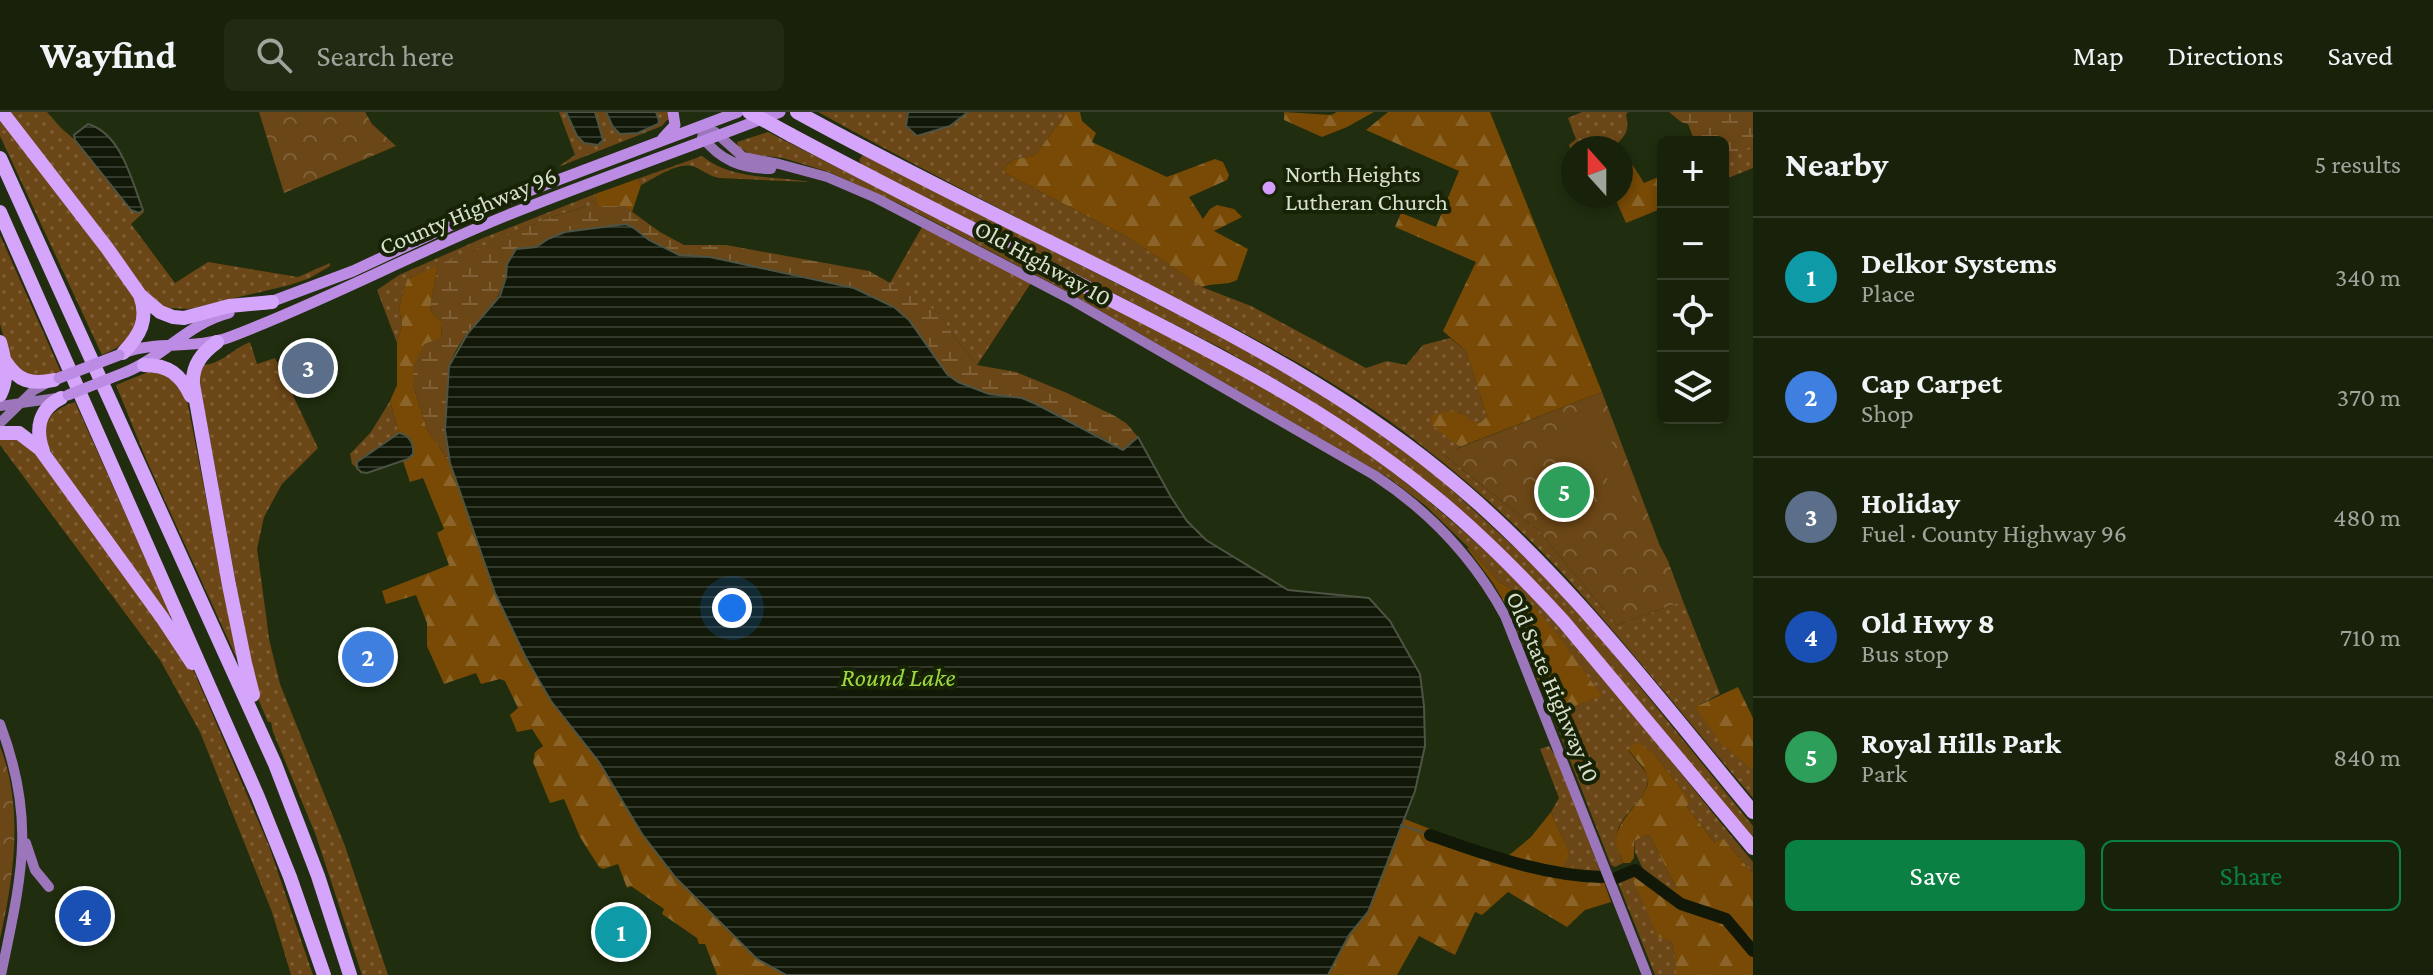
<!DOCTYPE html>
<html lang="en">
<head>
<meta charset="utf-8">
<style>
	:root { --surface:#18220a; --page:#212a13; --text:#f1f3f6; --muted:#9fa49c; --line:#363f2b; --accent:#0b8043 }
	body { margin:0; font-family:"Crimson Pro",serif; background:var(--page); color:var(--text) }
	.controls { position:absolute; right:24px; top:24px; display:grid; overflow:hidden; border-radius:12px; box-shadow:0 4px 12px #0003 }
	.controls button { width:72px; height:72px; display:grid; place-items:center; padding:0; border:0; border-bottom:2px solid var(--line); background:var(--surface); color:var(--text); font:40px sans-serif }
	.compass { position:absolute; left:1561px; top:24px; width:72px; height:72px; border-radius:50%; background:var(--surface); box-shadow:0 4px 12px #0003; rotate:339deg }
	.you { position:absolute; left:732px; top:496px; width:28px; height:28px; margin:-20px; border:6px solid #fff; border-radius:50%; background:#1a73e8; box-shadow:0 0 0 12px #1a73e833 }
	.badge { display:grid; place-items:center; width:52px; height:52px; border-radius:50%; background:var(--accent); color:#fff; font-size:26px; font-weight:700 }
	.pin { position:absolute; translate:-50% -50%; border:4px solid #fff; box-shadow:0 2px 8px #0006 }
	.list { margin:0; padding:0; list-style:none }
	h2 { display:flex; justify-content:space-between; align-items:center; height:104px; margin:0; padding:0 32px; font-size:34px }
	h2 small { font-size:26px; font-weight:400; color:var(--muted) }
	.list li { display:grid; grid-template-columns:52px 1fr auto; gap:24px; align-items:center; box-sizing:border-box; height:120px; padding:0 32px; border-top:2px solid var(--line) }
	.list b { display:block; font-size:30px; white-space:nowrap }
	.list p { margin:0; font-size:26px; white-space:nowrap; color:var(--muted) }
	.list em { font-size:26px; font-style:normal; color:var(--muted) }
	.actions { display:flex; gap:16px; padding:24px 32px }
	.actions a { flex:1; padding:18px 0; border:2px solid var(--accent); border-radius:12px; text-align:center; font-size:28px; color:var(--accent) }
	.actions .main { background:var(--accent); color:#fff }
	.icon { flex:none; width:44px; height:44px; fill:none; stroke:currentColor; stroke-width:2; stroke-linecap:round; stroke-linejoin:round }
	.map { position:relative; flex:none; width:1753px; height:863px; overflow:hidden }
	header { display:flex; align-items:center; gap:48px; box-sizing:border-box; height:112px; padding:0 40px; background:var(--surface); border-bottom:2px solid var(--line) }
	header strong { font-size:38px }
	nav { display:flex; gap:44px; margin-inline-start:auto; font-size:28px }
	.search { width:560px; height:72px; background:var(--page); display:flex; align-items:center; gap:20px; box-sizing:border-box; padding:0 28px; border-radius:12px; color:var(--muted); font-size:30px }
	main { display:flex }
	aside { flex:1; background:var(--surface) }
	.map>svg:first-child { display:block }
	.grass { fill:url(#grass-dots) }
	.forest { fill:url(#forest-firs) }
	.wetland { fill:url(#wetland-marsh) }
	.park { fill:url(#park-crowns) }
	.pitch { fill:#6b4616 }
	.water { fill:url(#water-rules); stroke:#4d5444; stroke-width:2 }
	.lines { fill:none; stroke-linecap:round; stroke-linejoin:round }
	.stream { stroke:#4d5444; stroke-width:2 }
	.river { stroke:#111808; stroke-width:12 }
	.secondary { stroke:#9c76bb; stroke-width:10 }
	.primary { stroke:#bc8be4; stroke-width:11 }
	.highway { stroke:#d4a5fb; stroke-width:14 }
	.primary-bridge { stroke:#bc8be4; stroke-width:11 }
	.highway-bridge { stroke:#d4a5fb; stroke-width:14 }
	.poi-dot { fill:#d29dfd; stroke:#172304; stroke-width:3 }
	.labels { text-anchor:middle; stroke-width:8; stroke-linejoin:round; paint-order:stroke }
	.poi-label { font-size:24px; fill:#d8e1cf; stroke:#172304; text-anchor:start }
	.street-label { font-size:24px; fill:#d8e1cf; stroke:#172304 }
	.water-label { font-size:26px; font-style:italic; fill:#9dd93e; stroke:#172304 }
</style>
</head>
<body>
<header>
<strong>Wayfind</strong>
<div class="search"><svg class="icon" aria-label="search" viewBox="0 0 24 24"><circle cx="10" cy="10" r="6"/><path d="M15 15l6 6"/></svg>Search here</div>
<nav><a>Map</a><a>Directions</a><a>Saved</a></nav>
</header>
<main>
<div class="map">
<svg width="1753" height="863" viewBox="0 0 1753 863">
	<defs>
		<pattern id="grass-dots" width="8" height="8" patternUnits="userSpaceOnUse" patternTransform="scale(2)"><rect width="8" height="8" fill="#6b4616"/><path d="M2 2h.1M6 6h.1" fill="none" stroke="#7f6037" stroke-width="1.8" stroke-linecap="round"/></pattern>
		<pattern id="forest-firs" width="22" height="20" patternUnits="userSpaceOnUse" patternTransform="scale(2)"><rect width="22" height="20" fill="#784a05"/><path d="M5 1l3.5 6h-7zM16 11l3.5 6h-7z" fill="#8a6428"/></pattern>
		<pattern id="wetland-marsh" width="20" height="14" patternUnits="userSpaceOnUse" patternTransform="scale(2)"><rect width="20" height="14" fill="#6b4616"/><path d="M1 5h8M5 5V1M11 12h8M15 12V8" fill="none" stroke="#7f6037"/></pattern>
		<pattern id="park-crowns" width="20" height="18" patternUnits="userSpaceOnUse" patternTransform="scale(2)"><rect width="20" height="18" fill="#6b4616"/><path d="M2 6a3 3 0 1 1 6 0M12 15a3 3 0 1 1 6 0" fill="none" stroke="#7f6037"/></pattern>
		<pattern id="water-rules" width="6" height="5" patternUnits="userSpaceOnUse" patternTransform="scale(2)"><rect width="6" height="5" fill="#111808"/><path d="M0 2.5h6" fill="none" stroke="#33392b"/></pattern>
	</defs>
	<rect width="100%" height="100%" fill="#202d0e"/>
	<path class="grass" d="M6,0H47L61,16L75,28L131,98L139,101L143,98L144,100L131,112L175,171L208,150L298,165L330,151V154L310,166L290,173L189,197L172,196L169,199L153,190L81,91Z
		M559,0H566L571,11L603,28L595,0H606L613,15L658,12L659,9L656,0H668L669,8H667L662,14L558,55L575,43Z
		M818,0H908L906,4L950,14L968,0H1064L1062,7L1035,43L1013,48L1004,56L1005,61L1129,126L1202,175L1251,194L1366,256L1387,249L1406,253L1423,233L1450,226L1466,239L1487,304L1480,311L1472,310L1459,300L1444,321L1460,335L1444,343L1537,417L1617,513L1683,489L1720,582L1695,595L1727,635L1753,659V686C1690,612 1630,536 1565,464C1512,407 1451,354 1388,308C1307,251 1218,207 1130,163C1025,110 921,57 818,0Z
		M1582,0H1628L1626,3C1630,20 1625,24 1613,36H1573V43L1569,33L1576,27L1568,6Z
		M0,3L133,180C145,215 134,229 102,243L0,24Z
		M768,20L997,137L1071,178L1076,177C1178,230 1284,279 1376,348C1439,395 1499,448 1552,507C1622,585 1686,669 1753,750V762L1723,726L1716,732L1687,695L1690,688L1655,643L1628,638L1648,663C1651,691 1611,703 1617,733C1618,739 1621,746 1623,751L1615,755L1611,753L1552,602L1601,584L1533,494L1513,478L1499,470L1469,436L1426,394L1389,366L1068,180L898,91L829,60L783,46L750,42L738,35L737,30Z
		M1753,33V56L1723,68V39L1743,38Z
		M863,43L1226,227L1344,296L1431,359L1536,455L1597,522L1753,714V729L1598,541L1377,333L1293,277L1221,236L862,53L859,48Z
		M702,44C731,68 775,64 810,70L719,66C709,64 704,59 695,55C680,48 655,66 641,73L637,67Z
		M595,82L597,94H587L548,106L407,167L399,195L402,214L397,231L377,178L399,163L483,126Z
		M922,115L1031,171L977,253L955,226L940,202L890,171Z
		M0,123L61,260L51,263H25L10,248L0,212Z
		M250,230L257,252L275,246L318,336L282,372L264,405L257,437L266,503L269,527L280,572L345,734L388,863H362L315,721L273,620L271,610H268L256,582L199,267L201,253C221,253 232,237 250,230Z
		M153,258L168,263L187,288L237,547L146,347L116,273Z
		M390,289L399,321L357,352V356L352,352L350,342L371,320Z
		M75,290L171,503L166,506L55,347C38,319 43,300 75,290Z
		M0,325L16,327L30,333L193,557L269,734L313,863H291L272,800L200,620L160,548L0,333Z
		M1549,634L1556,645L1601,761L1562,754L1570,742L1551,700L1559,686L1540,637Z
		M1649,722L1678,779L1649,776L1637,762L1632,765L1664,826L1671,829L1676,846V863H1655L1615,763L1625,757L1637,762L1643,757L1635,740L1634,729Z"/>
	<path class="forest" d="M1064,0H1080L1082,9L1096,21L1092,30L1167,65L1215,47L1223,50L1229,63L1227,68L1189,85L1203,107L1210,97L1217,93L1234,97L1242,105L1214,119L1248,137L1237,168C1226,174 1215,170 1202,175L1129,126L1005,61L1004,56L1013,48L1035,43L1062,7Z
		M1284,0L1331,3L1337,0H1374L1347,15L1322,25L1284,8Z
		M1388,0H1490L1602,280L1460,335L1432,313L1431,304C1440,302 1452,297 1460,301C1469,305 1470,310 1480,311L1487,304L1466,239L1443,219L1476,150L1395,115L1401,101L1436,115L1459,59L1366,18Z
		M1621,41L1634,55L1644,71L1663,63V96L1626,111L1615,86V84H1621Z
		M637,67L641,73L632,100L624,94H597L595,82Z
		M438,153L430,198L442,211L441,226L413,273L427,317L450,351L495,481L526,546L599,650L642,722L676,766L757,846L786,863H717L705,832H699L697,826L662,802L664,797L631,774L627,776L618,752L603,757L599,755L580,725L564,687L550,691L533,650L535,640L543,634L532,617L517,620L510,603L518,596L505,569L500,567L481,572L476,561L444,572L427,534V511L416,483L386,492L382,479L449,453L437,421L444,417L423,366L410,370L403,349L408,347L404,322L399,321L390,289L397,273V231L402,214L399,195L407,167Z
		M1467,436H1469L1499,470L1513,478L1533,494L1556,521L1602,584L1552,602L1507,495L1493,471Z
		M1738,575L1753,606V659L1727,636H1724L1695,595Z
		M1638,630L1655,643L1690,688L1687,695L1715,731L1723,726L1753,762V863H1676V846L1671,829L1658,825L1632,765L1637,762L1649,776L1661,769L1671,777H1677L1649,722L1634,729V746L1630,751H1623C1621,744 1616,736 1616,728C1616,705 1656,681 1647,662C1643,654 1634,645 1628,637Z
		M1551,700L1570,742L1563,754L1601,761L1611,790L1585,798L1567,815L1508,780L1482,803L1475,800L1455,843L1419,824L1397,863H1328L1349,823L1368,800L1405,707L1488,740L1508,744L1531,725Z"/>
	<path class="wetland" d="M1669,0H1753V33L1743,39H1723V30H1698L1693,25L1688,12L1681,10Z
		M587,94H624L660,120L684,133H726L869,159L913,184L940,202L955,226L977,253L1016,260L1067,281L1115,304L1126,311L1138,325L1123,338L1103,326L1022,286L989,282L958,270L947,262L909,208L820,168L710,145L679,143L649,128L626,112L565,120L548,127L507,152C505,199 464,211 450,252C448,259 448,269 448,277C446,302 446,325 450,351L427,317L413,273L414,252L424,232L441,226L442,211L430,198L438,153L548,106Z"/>
	<path class="park" d="M259,0H365L372,12L396,34L284,81Z
		M1602,280L1660,434L1668,449L1683,489L1617,513L1537,417L1443,342Z
		M0,634C24,697 14,764 0,827Z"/>
	<path class="pitch" d="M1596,294L1620,350C1603,357 1579,363 1566,346C1561,340 1557,330 1554,323L1568,303Z
		M1622,361L1642,408L1625,415L1607,366Z"/>
	<path class="water" d="M566,0H595L603,28L598,33L584,31L577,24Z
		M606,0H656L659,9L658,12L638,21L620,22L613,15Z
		M908,0H968L950,14L917,24L906,14Z
		M88,12C122,22 132,70 143,98L139,101L131,98L75,28L74,23Z
		M626,112L634,116L649,128L679,143L710,145L854,176L894,195L909,208L947,262L958,270L989,282L1022,286L1036,292L1123,338L1138,325L1171,385L1187,409L1206,428L1288,478L1369,486L1390,509L1420,562L1424,594L1425,634L1415,679L1368,800L1349,823L1328,863H786L757,847L676,766L642,722L599,650L551,589L526,546L495,481L450,351L445,318L449,254L468,221L500,184L506,165L507,152L516,137L536,135L548,127L565,120Z
		M399,321C409,323 414,331 413,342L408,347L367,361L361,360L357,356V350Z"/>
	<g class="lines">
		<path class="stream" d="M1401,713L1430,723"/>
		<path class="river" d="M1430,723C1484,742 1544,764 1602,765
			M1616,766L1635,758L1681,792L1726,807L1753,839"/>
		<path class="secondary" d="M696,16L715,20L743,45L779,52L827,65L876,86L1070,187L1374,363C1429,399 1473,445 1505,504L1647,863
			M702,25C720,48 741,57 771,57
			M0,294L57,286
			M0,311L34,278L47,271
			M0,612C37,709 21,766 1,863
			M26,731L35,758L49,775"/>
		<path class="primary" d="M663,26L675,13L673,0
			M265,192L353,159L505,88L738,0
			M123,241C158,228 195,238 230,225C325,189 414,141 508,103C598,67 690,35 780,0
			M126,260C163,245 189,211 229,201"/>
		<path class="highway" d="M2,0L107,136L140,183L160,200L173,205L184,206L229,194L272,190
			M797,0C906,60 1019,114 1130,170C1238,225 1345,282 1439,358C1560,455 1654,581 1753,700
			M791,23C896,79 1003,132 1109,187C1220,243 1331,300 1429,380C1478,419 1522,464 1564,510L1753,736
			M0,46L275,652L318,764L350,863
			M0,100L258,685L290,765L324,863
			M0,230C5,248 9,265 0,283
			M217,230C202,241 192,253 193,272L229,473L245,551L253,583
			M123,241C140,223 149,208 140,183
			M5,249C18,269 30,273 54,268
			M144,253C169,253 180,262 191,284
			M0,321H19L40,337L163,507L192,551
			M43,339C35,317 39,297 61,286"/>
		<path class="primary-bridge" d="M59,266L119,243
			M68,283L126,260"/>
		<path class="highway-bridge" d="M749,0L791,23"/>
	</g>
	<circle class="poi-dot" cx="1269" cy="76" r="8"/>
	<g class="labels">
		<g class="poi-label">
			<text x="1285" y="70">North Heights<tspan x="1285" dy="28">Lutheran Church</tspan></text>
		</g>
		<g class="street-label">
			<text transform="translate(468 99) rotate(-23)" y="8">County Highway 96</text>
			<text transform="translate(1043 151) rotate(29)" y="8">Old Highway 10</text>
			<text transform="translate(1553 575) rotate(67)" y="8">Old State Highway 10</text>
		</g>
		<g class="water-label">
			<text x="898" y="574">Round Lake</text>
		</g>
	</g>
</svg>
<div class="controls">
<button>+</button>
<button>−</button>
<button><svg class="icon" aria-label="locate" viewBox="0 0 24 24"><circle cx="12" cy="12" r="6"/><path d="M12 2v4M12 18v4M2 12h4M18 12h4"/></svg></button>
<button><svg class="icon" aria-label="layers" viewBox="0 0 24 24"><path d="M12 4l9 5-9 5-9-5zM3 14l9 5 9-5"/></svg></button>
</div>
<svg class="compass" viewBox="-18 -18 36 36"><path d="M0-13l5 13h-10z" fill="#e53935"/><path d="M0 13l5-13h-10z" fill="#9fa49c"/></svg>
<div class="you"></div>
<div class="pin badge" style="left:621px;top:820px;background:#0f9aa8">1</div>
<div class="pin badge" style="left:368px;top:545px;background:#3f7fe0">2</div>
<div class="pin badge" style="left:308px;top:256px;background:#5c6f8a">3</div>
<div class="pin badge" style="left:85px;top:804px;background:#1a4fb4">4</div>
<div class="pin badge" style="left:1564px;top:380px;background:#2e9e5b">5</div>
</div>
<aside>
<h2>Nearby<small>5 results</small></h2>
<ul class="list">
<li><span class="badge" style="background:#0f9aa8">1</span><div><b>Delkor Systems</b><p>Place</p></div><em>340 m</em></li>
<li><span class="badge" style="background:#3f7fe0">2</span><div><b>Cap Carpet</b><p>Shop</p></div><em>370 m</em></li>
<li><span class="badge" style="background:#5c6f8a">3</span><div><b>Holiday</b><p>Fuel · County Highway 96</p></div><em>480 m</em></li>
<li><span class="badge" style="background:#1a4fb4">4</span><div><b>Old Hwy 8</b><p>Bus stop</p></div><em>710 m</em></li>
<li><span class="badge" style="background:#2e9e5b">5</span><div><b>Royal Hills Park</b><p>Park</p></div><em>840 m</em></li>
</ul>
<div class="actions"><a class="main">Save</a><a>Share</a></div>
</aside>
</main>
</body>
</html>
